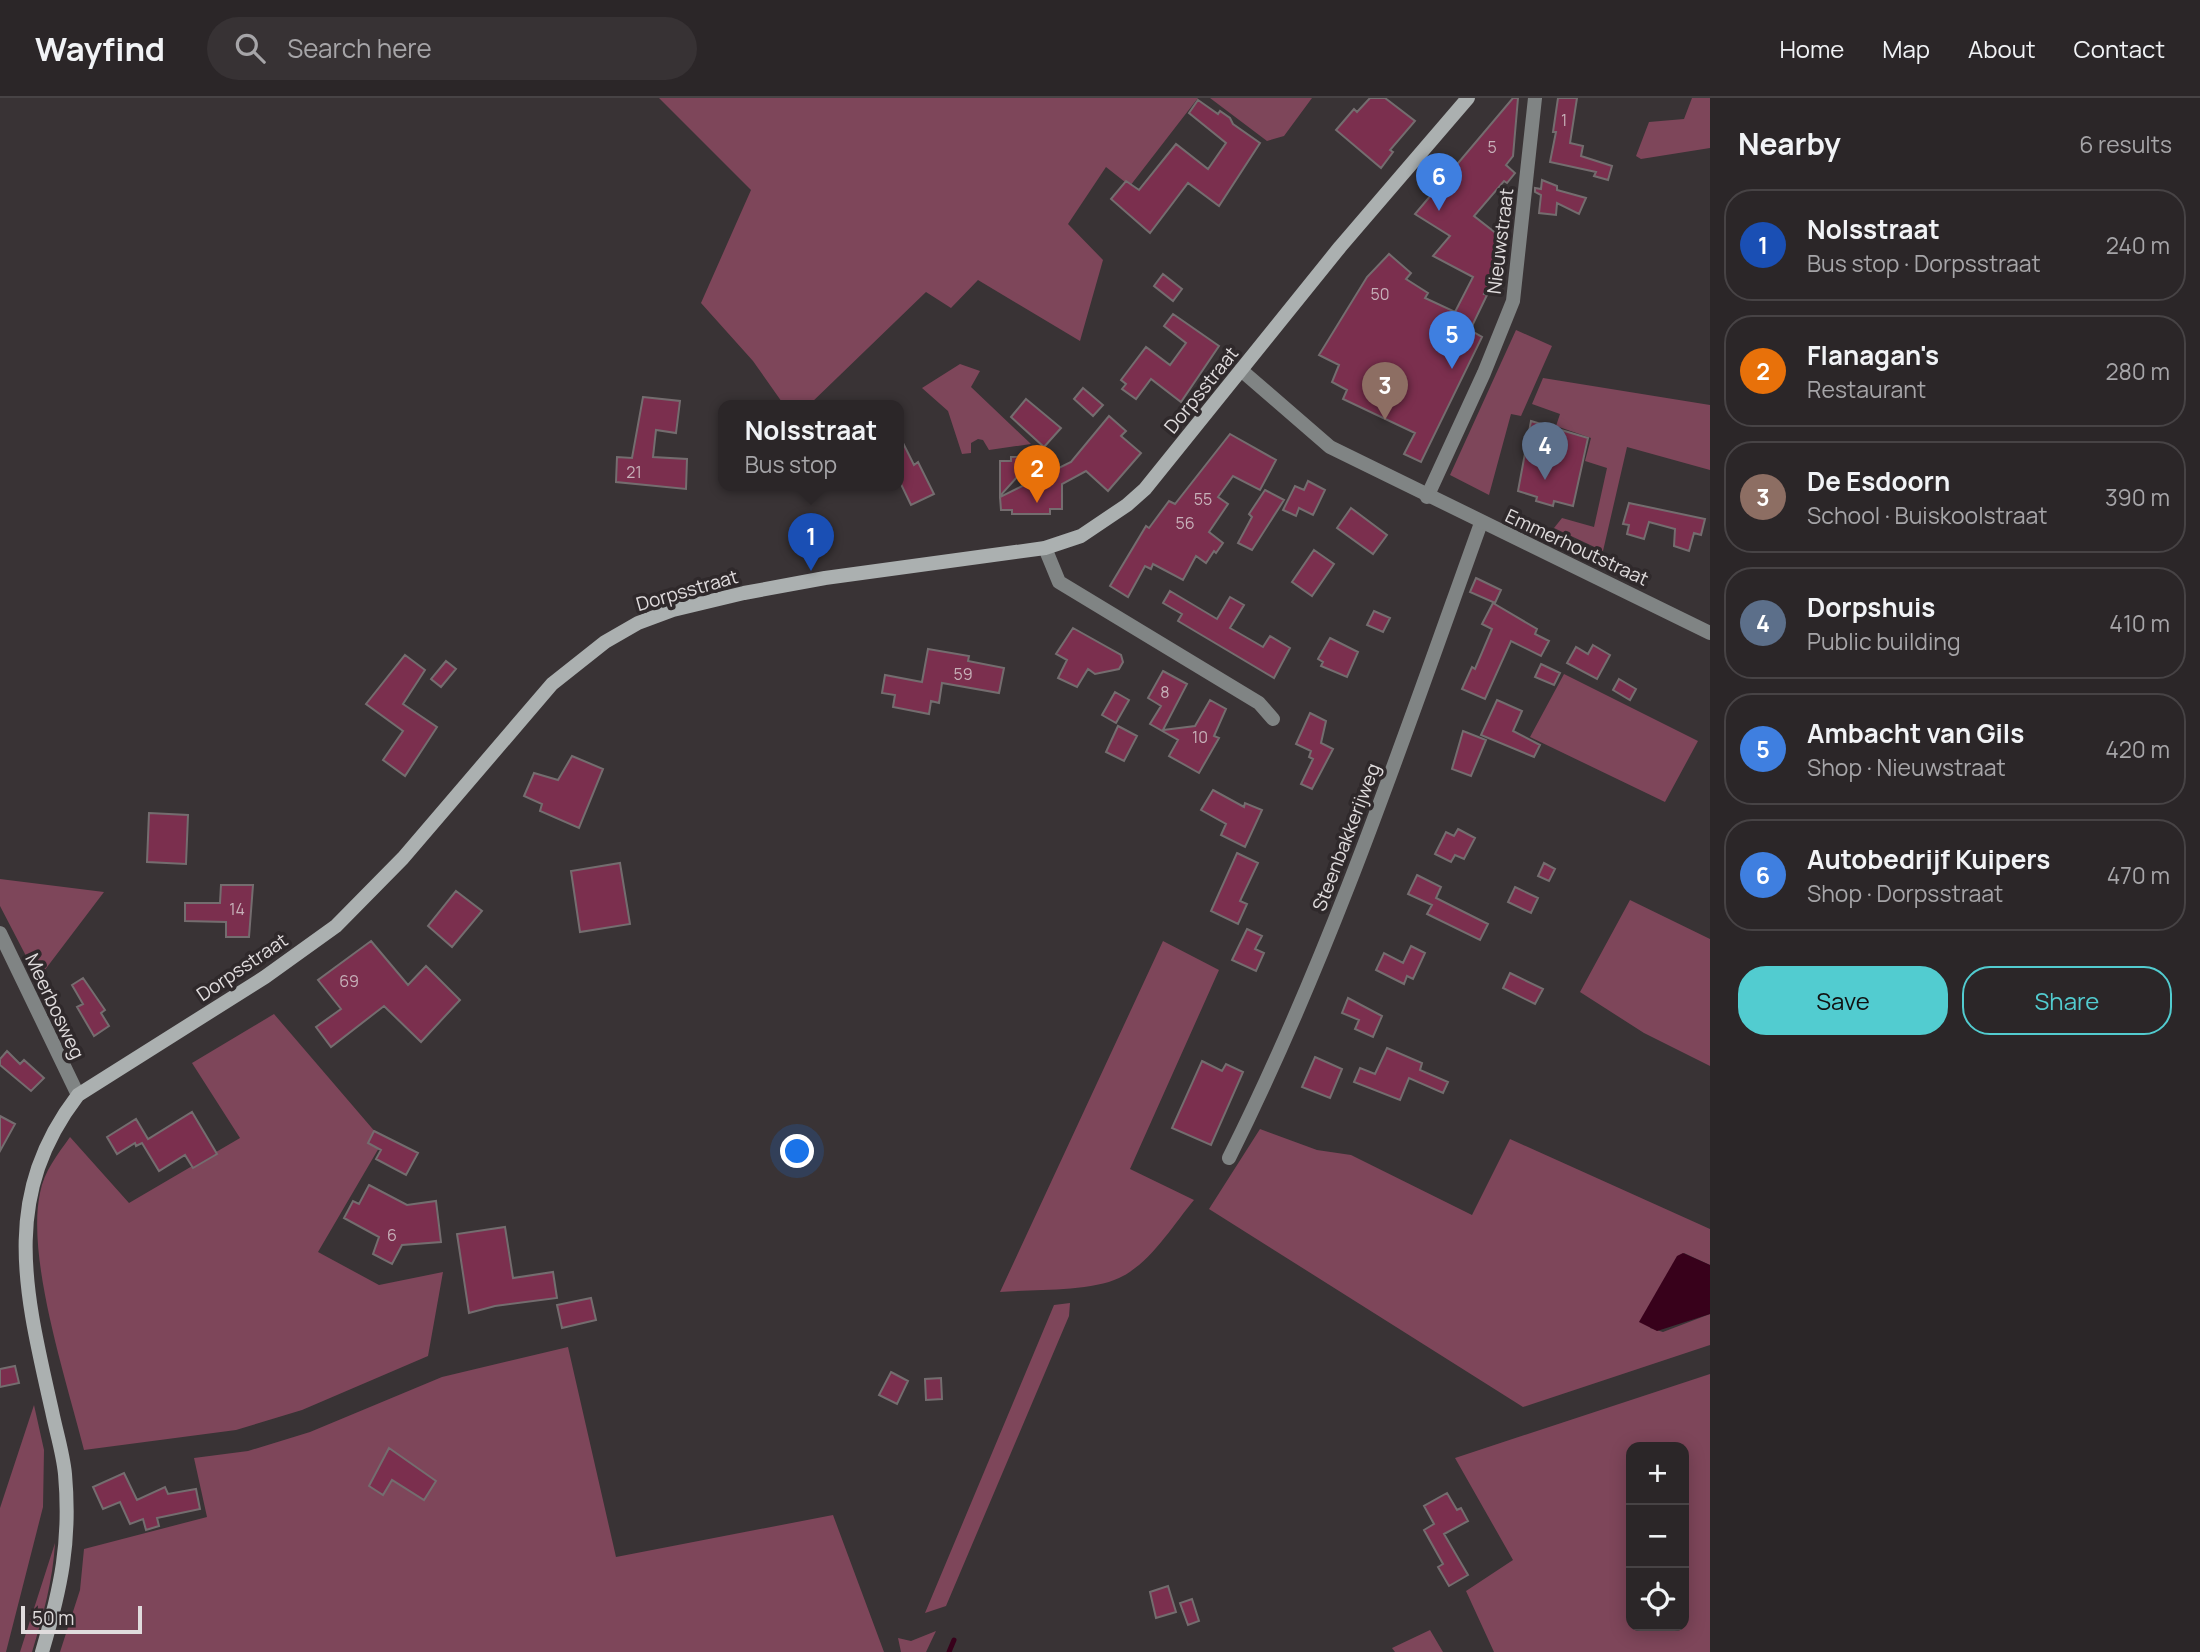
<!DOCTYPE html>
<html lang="en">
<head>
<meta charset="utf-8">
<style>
	:root { --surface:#2b2628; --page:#373234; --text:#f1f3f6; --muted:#a6a5a8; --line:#474345; --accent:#52ccd0 }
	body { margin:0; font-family:Manrope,sans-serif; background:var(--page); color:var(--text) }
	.controls { position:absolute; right:21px; bottom:21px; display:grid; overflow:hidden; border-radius:14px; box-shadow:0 4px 18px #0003 }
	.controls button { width:63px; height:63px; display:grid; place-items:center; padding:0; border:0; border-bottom:2px solid var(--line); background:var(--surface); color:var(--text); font:35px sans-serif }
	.scale { position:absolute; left:21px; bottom:18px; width:121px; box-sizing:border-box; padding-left:7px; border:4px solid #e0dcdd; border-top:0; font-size:19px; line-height:24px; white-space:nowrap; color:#e0dcdd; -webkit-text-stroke:5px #2f292b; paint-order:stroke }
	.you { position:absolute; left:798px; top:1054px; width:24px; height:24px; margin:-18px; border:5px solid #fff; border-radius:50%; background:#1a73e8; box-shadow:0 0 0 10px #1a73e833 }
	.badge { display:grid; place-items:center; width:46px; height:46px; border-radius:50%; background:var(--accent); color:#fff; font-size:23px; font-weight:700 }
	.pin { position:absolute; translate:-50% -58px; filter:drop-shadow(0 2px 4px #0008) }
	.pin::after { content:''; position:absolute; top:37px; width:24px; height:21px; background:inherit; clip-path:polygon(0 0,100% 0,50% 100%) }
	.popup { position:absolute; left:718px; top:302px; width:186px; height:91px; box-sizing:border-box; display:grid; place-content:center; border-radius:14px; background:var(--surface); filter:drop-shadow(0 2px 5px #0005); font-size:23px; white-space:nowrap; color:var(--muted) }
	.popup b { font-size:26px; color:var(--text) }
	.popup::after { content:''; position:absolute; left:50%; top:100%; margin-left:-14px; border:14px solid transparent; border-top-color:var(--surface) }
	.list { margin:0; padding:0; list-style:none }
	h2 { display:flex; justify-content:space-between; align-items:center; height:91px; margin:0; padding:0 28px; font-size:30px }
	h2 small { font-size:23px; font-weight:400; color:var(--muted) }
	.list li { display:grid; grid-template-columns:46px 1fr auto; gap:21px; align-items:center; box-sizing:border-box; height:112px; margin:0 14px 14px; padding:0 14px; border:2px solid var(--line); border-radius:28px }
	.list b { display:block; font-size:26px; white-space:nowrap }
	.list p { margin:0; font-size:23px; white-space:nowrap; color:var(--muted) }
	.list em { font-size:23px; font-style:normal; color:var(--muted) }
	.actions { display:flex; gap:14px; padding:21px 28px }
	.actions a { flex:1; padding:16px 0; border:2px solid var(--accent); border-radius:28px; text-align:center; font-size:24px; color:var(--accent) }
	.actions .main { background:var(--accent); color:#111 }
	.icon { flex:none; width:38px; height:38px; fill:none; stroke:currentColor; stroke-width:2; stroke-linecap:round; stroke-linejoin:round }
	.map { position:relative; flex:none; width:1710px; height:1554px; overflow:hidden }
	header { display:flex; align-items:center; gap:42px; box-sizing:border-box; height:98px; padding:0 35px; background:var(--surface); border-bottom:2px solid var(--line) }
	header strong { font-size:33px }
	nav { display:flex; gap:38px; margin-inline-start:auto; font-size:24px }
	.search { width:490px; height:63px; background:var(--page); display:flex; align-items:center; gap:18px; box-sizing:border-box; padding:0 24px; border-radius:38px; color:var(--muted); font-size:26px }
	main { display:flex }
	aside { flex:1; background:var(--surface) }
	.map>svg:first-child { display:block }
	.green { fill:#7e465a; fill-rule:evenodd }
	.water { fill:#38011b }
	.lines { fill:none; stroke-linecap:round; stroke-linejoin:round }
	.stream { stroke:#38011b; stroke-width:5 }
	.building { fill:#7b2f4e; stroke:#746d6f; stroke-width:2 }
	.minor { stroke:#808484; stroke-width:14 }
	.tertiary { stroke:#808484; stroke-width:14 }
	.secondary { stroke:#abb0b0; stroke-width:14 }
	.labels { text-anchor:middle; stroke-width:7; stroke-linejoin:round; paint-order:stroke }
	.number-label { font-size:16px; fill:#c7b1b9 }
	.street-label { font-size:19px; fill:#e0dcdd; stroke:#2f292b }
</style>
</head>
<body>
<header>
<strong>Wayfind</strong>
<div class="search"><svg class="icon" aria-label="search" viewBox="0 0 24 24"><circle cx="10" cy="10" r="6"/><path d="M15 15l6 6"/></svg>Search here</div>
<nav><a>Home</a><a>Map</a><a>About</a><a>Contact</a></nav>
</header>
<main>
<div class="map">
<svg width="1710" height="1554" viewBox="0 0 1710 1554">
	<rect width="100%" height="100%" fill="#393335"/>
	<path class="green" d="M659,0H1198L1130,88L1106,69L1068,126L1103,162L1080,243L978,182L951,210L926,194L809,307H784L753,263L701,205L751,92Z
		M1210,0H1312L1284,38L1267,43Z
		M1692,0H1710V50L1641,61L1636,58L1649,24L1684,21Z
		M1516,232L1552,248L1521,318L1511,316L1489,397L1450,377Z
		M960,266L980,273L971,289L1031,346L989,352L983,342L978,341L971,345V355L962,356L948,313L922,290Z
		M1543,280L1710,307V372L1627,349L1603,453L1554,430L1562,420L1594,429L1607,370L1585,363L1591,340L1556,328L1560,316L1532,306Z
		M1564,576L1698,643L1665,704L1530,639Z
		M0,781L104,794L38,881L0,808Z
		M1630,802L1710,841V968L1644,935L1580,894Z
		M1163,843L1219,872L1130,1071L1194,1102C1173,1127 1150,1166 1119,1180C1090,1194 1033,1191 1000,1194Z
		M274,916L383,1043L318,1154L379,1187L443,1174L428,1258L302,1312L236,1332L84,1352C67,1284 26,1161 40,1095C44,1073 58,1056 70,1039L129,1105L240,1040L192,965Z
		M1260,1031L1317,1052L1351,1057L1472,1117L1510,1041L1710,1131V1167L1684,1155L1650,1230L1663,1234L1710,1216V1247L1523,1309L1209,1111Z
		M1070,1205L1069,1218L946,1508L925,1515L1054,1207Z
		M568,1249L616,1459L833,1417L884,1554H60L80,1492L84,1451L207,1419L194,1360L248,1353L310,1334L442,1279Z
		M1710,1276V1554H1494L1466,1493L1513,1462L1455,1360ZM1631,1349H1684V1528H1631Z
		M34,1307L44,1352L43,1409L6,1554H0V1410Z
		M55,1445C53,1482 43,1518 32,1554H20Z
		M1430,1532L1443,1554H1395L1392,1550Z
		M936,1533L926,1554H901L898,1540L911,1543Z"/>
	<path class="water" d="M1683,1155L1710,1167V1216L1657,1233L1639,1224L1677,1158Z"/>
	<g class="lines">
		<path class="stream" d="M949,1554L954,1542"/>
	</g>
	<path class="building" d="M1370,0H1385L1415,23L1390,52L1393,54L1381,70L1336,32L1354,11L1357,14Z
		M1513,0H1518L1513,58L1506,67L1515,75L1507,85L1504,83L1474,118L1506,143L1496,160L1502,167L1484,196L1487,197L1470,232L1482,239L1421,364L1404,356L1415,335L1343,301L1347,292L1332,284L1339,267L1319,257L1367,179L1389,156L1411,175L1406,181L1428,195L1425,200L1455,214L1473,179L1433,158L1450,138L1415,116Z
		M1558,0H1577L1570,45L1583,48L1581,58L1612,68L1608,82L1594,78L1596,74L1550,64L1556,34H1553Z
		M1198,2L1218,16L1220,13L1230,20L1233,26L1260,45L1219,108L1188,85L1150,135L1111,101L1126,83L1139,92L1176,46L1208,71L1226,45L1189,15Z
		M1542,82L1557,88V92L1586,100L1579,116L1557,105L1556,117L1539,115L1541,97L1535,94V90L1541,91Z
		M1163,176L1182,191L1173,203L1154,188Z
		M1173,216L1219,248L1181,304L1151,281L1136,301L1122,291L1126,286L1121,282L1146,249L1170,267L1186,245L1164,228Z
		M1083,290L1103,307L1093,318L1074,301Z
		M643,299L680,303L676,335L656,332L653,359L687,361L686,391L616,384L617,359L632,360Z
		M1026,301L1061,330L1044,349L1011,319Z
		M1109,318L1126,333L1121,338L1141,355L1108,393L1086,373L1062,386V411H1050V416H1012V412H1001L1000,399L1071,364Z
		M1531,323L1588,340L1573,408L1554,403L1553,408L1536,403L1537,399L1518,393Z
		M1230,336L1276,362L1260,392L1233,378L1218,399L1228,406L1209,434L1223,445L1216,455L1214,453L1206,465L1196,458L1183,482L1153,466L1151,471L1145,468L1128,499L1110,488L1146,428L1149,430L1169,403L1175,406Z
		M899,337L914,367L918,364L934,396L911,407L899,382Z
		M1036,358L1000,398V363H1011V359Z
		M1308,383L1325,392L1313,417L1299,410L1296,418L1283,412L1295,388L1304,392Z
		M1265,392L1284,402L1252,452L1238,445L1252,419L1249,416Z
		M1629,405L1705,421L1701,437L1694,435L1689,453L1674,448L1675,431L1649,424L1644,441L1627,436L1629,427L1623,426Z
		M1351,410L1387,437L1373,456L1337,430Z
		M1314,452L1334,466L1312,498L1292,484Z
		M1476,480L1501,492L1495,505L1470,494Z
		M1170,493L1217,521L1230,499L1244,507L1230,530L1263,549L1270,538L1290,550L1274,580L1178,523L1182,516L1163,505Z
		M1493,505L1537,531L1535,536L1549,543L1541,558L1511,543L1485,601L1462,591L1472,569L1475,571L1492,531L1482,526Z
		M1374,513L1390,520L1383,534L1367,527Z
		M1073,530L1121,557L1123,564L1119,571L1095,576L1088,571L1077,589L1058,580L1067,562L1056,556Z
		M1330,540L1358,554L1347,579L1321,568L1323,564L1318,561Z
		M1593,547L1610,557L1597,581L1567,565L1576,549L1588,556Z
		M928,551L969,558L968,563L1004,570L999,595L942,585L939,605L931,603L929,616L893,609L895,597L882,595L885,577L922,584Z
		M405,557L425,572L403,606L437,629L405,678L383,662L403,633L366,606Z
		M446,563L456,571L441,589L431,581Z
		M1541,566L1560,575L1554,587L1535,579Z
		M1163,573L1187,586L1163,632L1195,628L1210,602L1226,611L1214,638L1219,640L1199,675L1169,658L1178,642L1150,626L1161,608L1148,600Z
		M1619,581L1636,591L1630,602L1613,592Z
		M1115,594L1129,602L1116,625L1102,617Z
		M1497,602L1522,613L1513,633L1540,647L1534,659L1481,637Z
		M1310,615L1326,623L1321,645L1333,651L1312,691L1301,686L1313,661L1309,659L1311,653L1296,646Z
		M1118,628L1137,638L1124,663L1106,654Z
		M1463,633L1486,642L1471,678L1452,671Z
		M572,658L603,671L579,730L540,713L542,706L524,698L534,675L558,682Z
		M1213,692L1244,709L1245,705L1262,712L1245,749L1221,737L1226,726L1201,712Z
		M149,715L188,717L186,766L147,764Z
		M1458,731L1475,740L1464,761L1455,757L1451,764L1435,756L1446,734L1454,738Z
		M1237,755L1258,765L1240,803L1247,806L1238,826L1211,813Z
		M620,765L630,826L580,834L571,773Z
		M1544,765L1555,771L1549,783L1538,778Z
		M1417,777L1441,789L1436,800L1488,826L1480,842L1427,816L1432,807L1408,796Z
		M221,787H253L249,839H226V824L185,823V805H220Z
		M1515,789L1538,800L1531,815L1508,804Z
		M456,793L482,813L452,849L428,828Z
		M1247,831L1262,838L1255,851L1264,855L1256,873L1232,862Z
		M371,843L408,887L426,868L460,902L421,944L384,908L331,949L316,929L341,911L318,882Z
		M1411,848L1425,855L1413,881L1407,878L1404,886L1376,872L1384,855L1403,865Z
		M1510,875L1543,891L1535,906L1503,890Z
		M83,880L105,912L101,915L109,928L94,938L77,909L83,906L72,887Z
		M1348,900L1382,918L1373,939L1355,931L1359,922L1342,915Z
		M1387,950L1422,965L1420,972L1448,984L1443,995L1409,980L1400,1002L1354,984L1360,970L1375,976Z
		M7,953L20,966L24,962L44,980L31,993L0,967V961Z
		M1315,959L1342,971L1330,1000L1302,989Z
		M1202,963L1222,973L1226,966L1243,974L1211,1047L1172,1030Z
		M192,1014L217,1056L193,1070L185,1057L159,1073L142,1045L136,1048L135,1045L117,1056L107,1039L136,1021L148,1041Z
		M0,1018L15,1026L0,1053Z
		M374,1033L418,1055L406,1077L376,1061L381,1052L368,1045Z
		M369,1087L407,1107L436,1103L441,1144L402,1147L392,1166L373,1156L379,1139L344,1120L353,1103L359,1106Z
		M505,1129L513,1180L553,1174L557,1200L495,1208L469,1215L457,1136Z
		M591,1200L596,1222L562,1230L557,1207Z
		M15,1268L19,1285L0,1289V1271Z
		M891,1274L908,1283L897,1306L879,1297Z
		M941,1280L942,1301L926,1302L925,1281Z
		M389,1350L436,1383L424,1402L392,1382L383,1397L369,1388Z
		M124,1375L137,1402L165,1389L168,1396L196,1391L200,1411L157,1420L159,1428L146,1432L143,1421L130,1426L120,1404L103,1411L93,1389Z
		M1447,1395L1457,1412L1461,1410L1468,1423L1444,1436L1468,1477L1449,1488L1438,1469L1443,1466L1424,1432L1434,1426L1424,1408Z
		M1168,1488L1176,1514L1156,1520L1150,1494Z
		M1192,1501L1199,1523L1188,1527L1180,1505Z"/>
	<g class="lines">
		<path class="minor" d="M1427,399L1484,275L1513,203L1535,0
			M1045,450L1059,484L1259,605L1273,621
			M0,835L78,997
			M1229,1060C1331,856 1404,639 1481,425"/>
		<path class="tertiary" d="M1241,272L1330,349L1710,535"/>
		<path class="secondary" d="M42,1554C61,1490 71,1443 65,1376C63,1355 56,1333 52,1313C25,1193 0,1099 78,997L265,879L336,828L403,760L552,586L605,544L638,525L673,512L744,495L825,480L1045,450L1081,438L1127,407L1145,391L1340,149L1468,0"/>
	</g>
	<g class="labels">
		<g class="number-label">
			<text x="1564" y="28">1</text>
			<text x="1492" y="55">5</text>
			<text x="1380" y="202">50</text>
			<text x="634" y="380">21</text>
			<text x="1203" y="407">55</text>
			<text x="1185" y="431">56</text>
			<text x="963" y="582">59</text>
			<text x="1165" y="600">8</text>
			<text x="1200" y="645">10</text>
			<text x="237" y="817">14</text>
			<text x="349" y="889">69</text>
			<text x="392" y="1143">6</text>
		</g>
		<g class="street-label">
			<text transform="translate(1500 143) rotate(-83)" y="7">Nieuwstraat</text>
			<text transform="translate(1201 292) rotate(-51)" y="7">Dorpsstraat</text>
			<text transform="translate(1577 449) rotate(25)" y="7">Emmerhoutstraat</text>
			<text transform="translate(687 492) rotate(-16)" y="7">Dorpsstraat</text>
			<text transform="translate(1346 739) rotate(-69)" y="7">Steenbakkerijweg</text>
			<text transform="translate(242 869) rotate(-34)" y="7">Dorpsstraat</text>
			<text transform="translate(55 908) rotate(65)" y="7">Meerbosweg</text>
		</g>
	</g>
</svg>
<div class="controls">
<button>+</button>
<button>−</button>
<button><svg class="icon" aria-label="locate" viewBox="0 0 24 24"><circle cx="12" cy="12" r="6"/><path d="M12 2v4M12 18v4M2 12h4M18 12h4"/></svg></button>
</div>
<div class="scale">50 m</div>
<div class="you"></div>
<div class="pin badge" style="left:811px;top:473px;background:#1a4fb4">1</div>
<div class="popup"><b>Nolsstraat</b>Bus stop</div>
<div class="pin badge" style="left:1037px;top:405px;background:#e8710a">2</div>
<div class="pin badge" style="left:1385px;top:322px;background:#8d6e63">3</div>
<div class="pin badge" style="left:1545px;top:382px;background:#5c6f8a">4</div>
<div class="pin badge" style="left:1452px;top:271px;background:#3f7fe0">5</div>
<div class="pin badge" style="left:1439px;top:113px;background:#3f7fe0">6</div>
</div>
<aside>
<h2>Nearby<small>6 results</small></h2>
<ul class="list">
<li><span class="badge" style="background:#1a4fb4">1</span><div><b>Nolsstraat</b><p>Bus stop · Dorpsstraat</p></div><em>240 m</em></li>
<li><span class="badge" style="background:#e8710a">2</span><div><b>Flanagan's</b><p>Restaurant</p></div><em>280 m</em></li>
<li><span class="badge" style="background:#8d6e63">3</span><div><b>De Esdoorn</b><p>School · Buiskoolstraat</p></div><em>390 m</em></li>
<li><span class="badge" style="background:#5c6f8a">4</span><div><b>Dorpshuis</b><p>Public building</p></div><em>410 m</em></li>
<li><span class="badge" style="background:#3f7fe0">5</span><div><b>Ambacht van Gils</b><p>Shop · Nieuwstraat</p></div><em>420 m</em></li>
<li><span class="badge" style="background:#3f7fe0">6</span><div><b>Autobedrijf Kuipers</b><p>Shop · Dorpsstraat</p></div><em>470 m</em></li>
</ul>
<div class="actions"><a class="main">Save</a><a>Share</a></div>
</aside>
</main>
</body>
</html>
